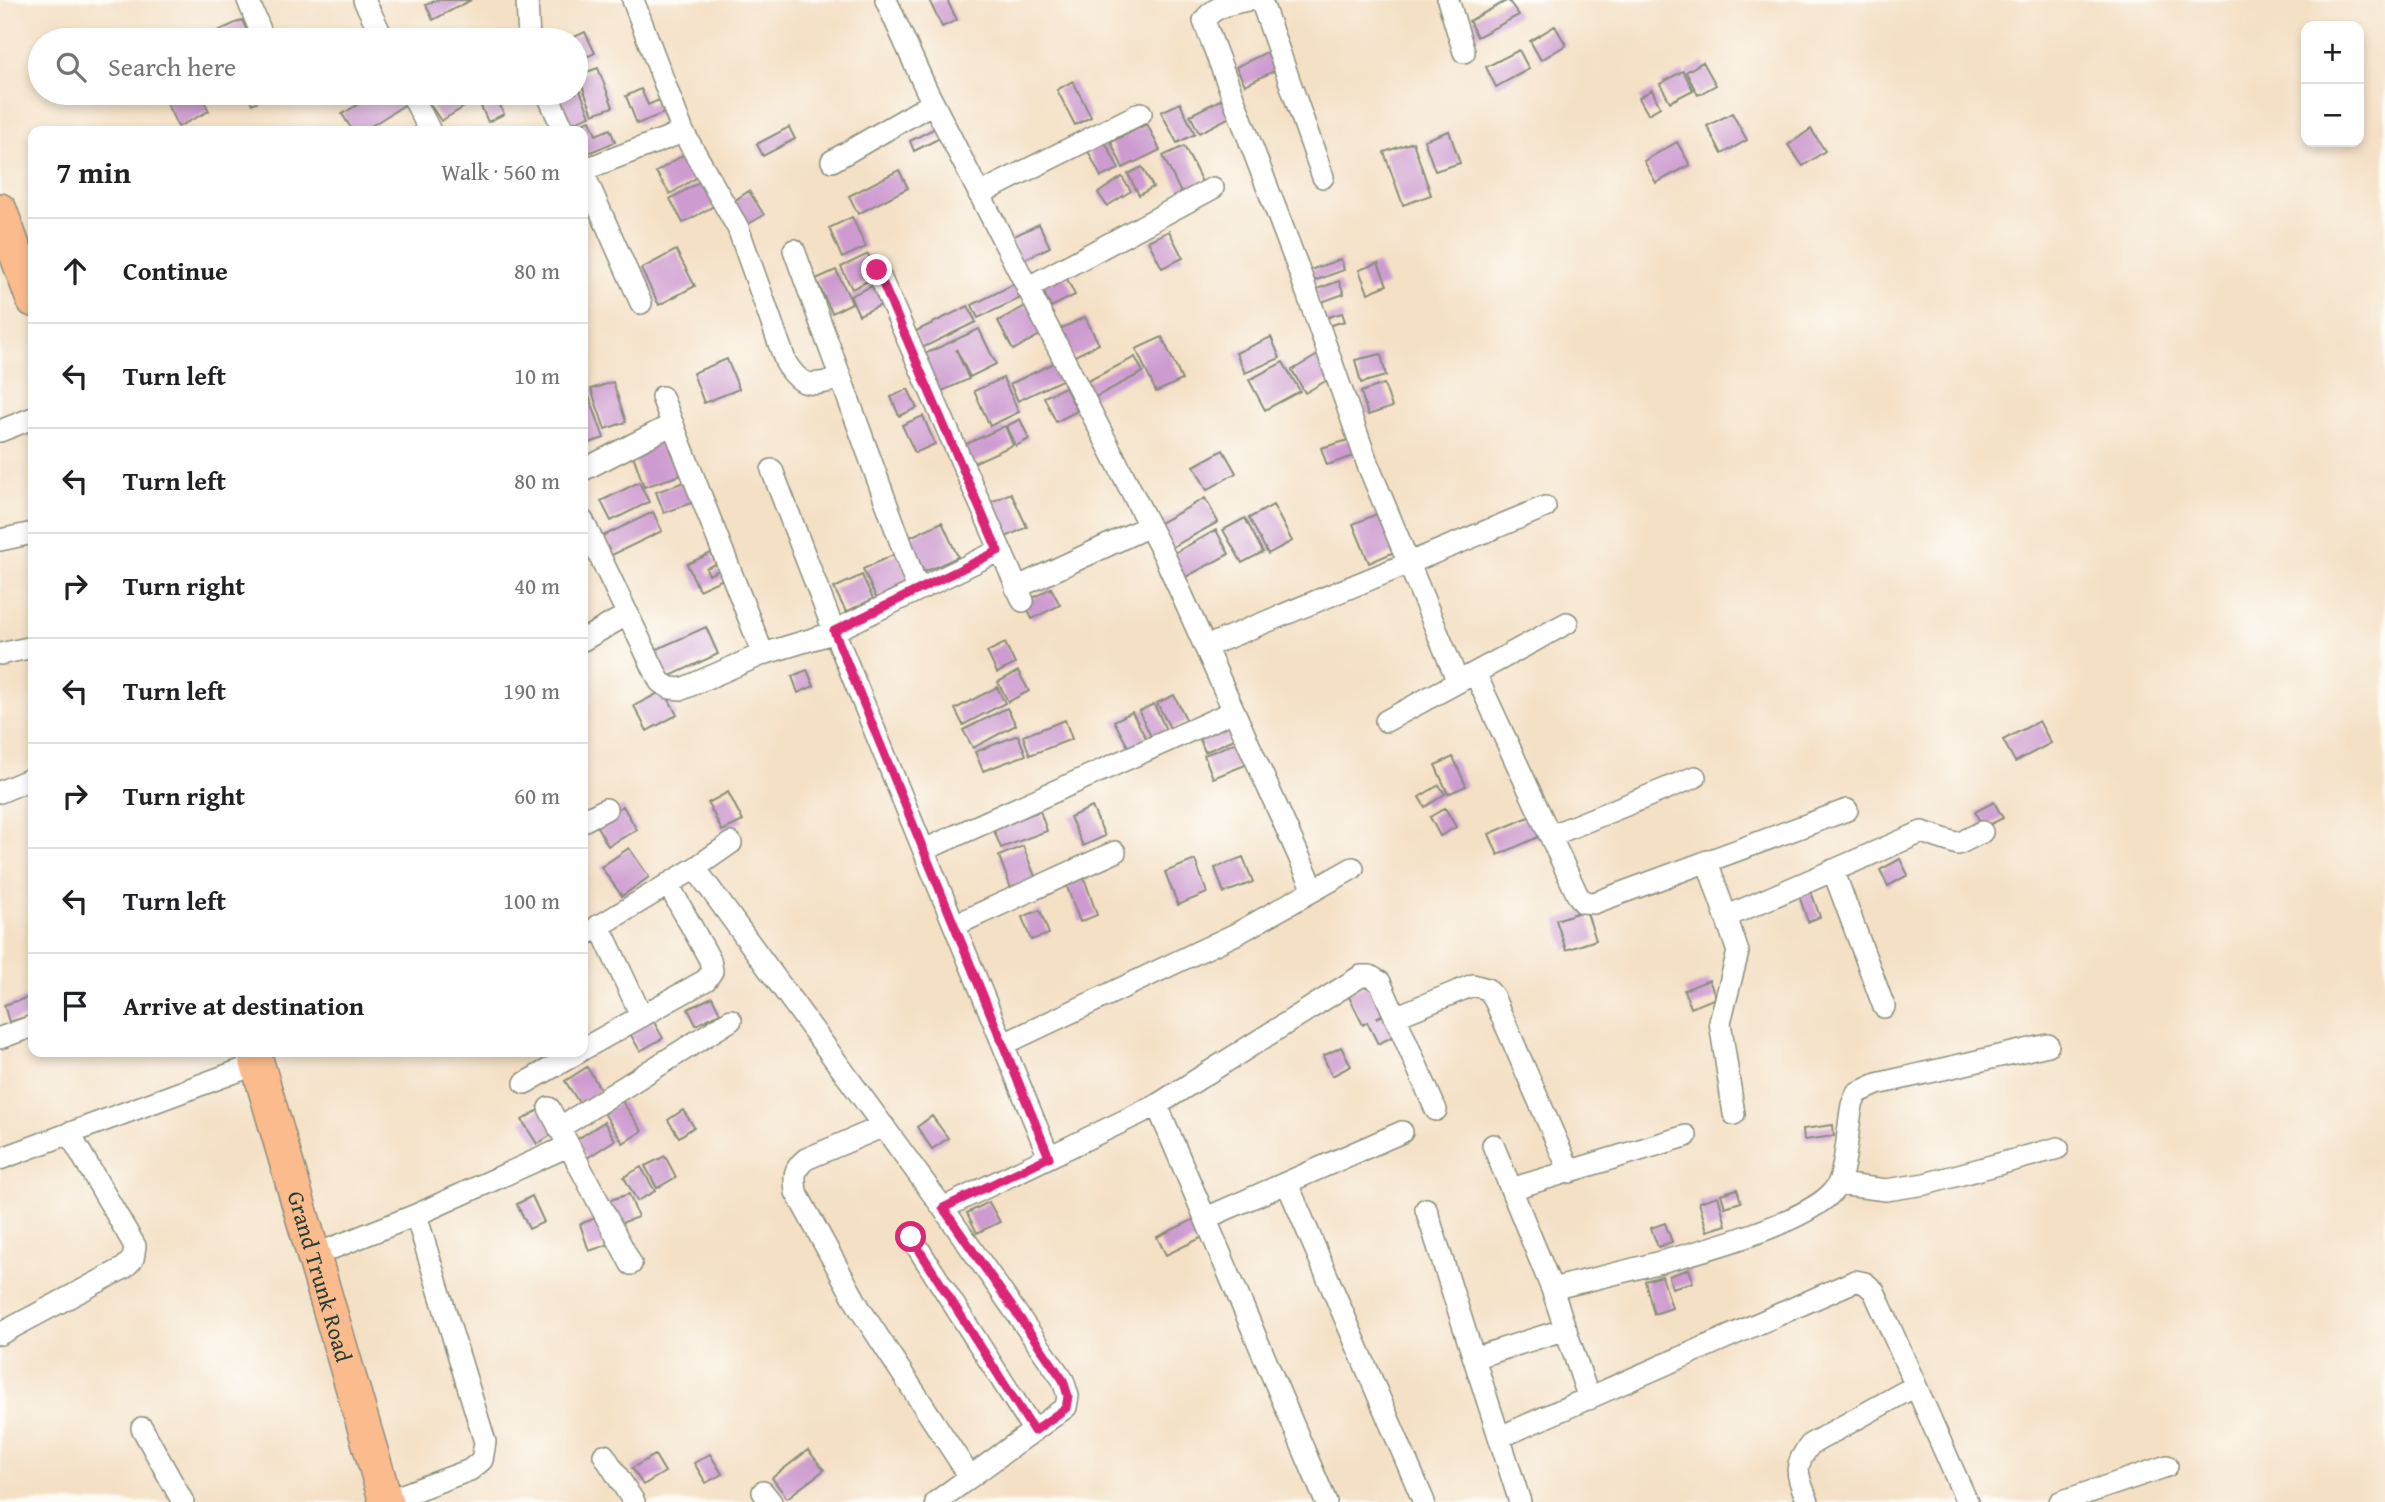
<!DOCTYPE html>
<html lang="en">
<head>
<meta charset="utf-8">
<style>
	:root { --surface:#fff; --page:#f2f2f2; --text:#202124; --muted:#757577; --line:#e0e0e0 }
	body { margin:0; font-family:"Gentium Book Plus",serif; background:var(--page); color:var(--text) }
	.controls { position:absolute; right:21px; top:21px; display:grid; overflow:hidden; border-radius:14px; box-shadow:0 4px 10px #0003 }
	.controls button { width:63px; height:63px; display:grid; place-items:center; padding:0; border:0; border-bottom:2px solid var(--line); background:var(--surface); color:var(--text); font:35px sans-serif }
	.stop { position:absolute; width:21px; height:21px; margin:-16px; border:5px solid #db2777; border-radius:50%; background:#fff }
	.stop.end { background:#db2777; border-color:#fff; box-shadow:0 2px 7px #0008 }
	.list { margin:0; padding:0; list-style:none }
	h2 { display:flex; justify-content:space-between; align-items:center; height:91px; margin:0; padding:0 28px; font-size:30px }
	h2 small { font-size:23px; font-weight:400; color:var(--muted) }
	.list li { display:grid; grid-template-columns:46px 1fr auto; gap:21px; align-items:center; box-sizing:border-box; height:105px; padding:0 28px; border-top:2px solid var(--line) }
	.list b { display:block; font-size:26px; white-space:nowrap }
	.list em { font-size:23px; font-style:normal; color:var(--muted) }
	.icon { flex:none; width:38px; height:38px; fill:none; stroke:currentColor; stroke-width:2; stroke-linecap:round; stroke-linejoin:round }
	.map { position:relative; flex:none; width:2385px; height:1502px; overflow:hidden }
	.search { position:absolute; background:var(--surface); box-shadow:0 4px 10px #0003; left:28px; top:28px; width:560px; height:77px; display:flex; align-items:center; gap:18px; box-sizing:border-box; padding:0 24px; border-radius:38px; color:var(--muted); font-size:26px }
	.panel { position:absolute; background:var(--surface); box-shadow:0 4px 10px #0003; left:28px; top:126px; width:560px; height:931px; border-radius:14px }
	.map>svg:first-child { display:block }
	.building { fill:#cd9bd0 }
	.lines { fill:none; stroke-linecap:round; stroke-linejoin:round }
	.minor-casing { stroke:#8a8e7c; stroke-width:24 }
	.primary-casing { stroke:#8a8e7c; stroke-width:36 }
	.minor { stroke:#fff; stroke-width:21 }
	.primary { stroke:#fbbb8d; stroke-width:33 }
	.route { stroke:#db2777; stroke-width:9 }
	.labels { text-anchor:middle; stroke-width:5; stroke-linejoin:round; paint-order:stroke }
	.street-label { font-size:23px; fill:#1f3d34; stroke:#fdfcf7 }
</style>
</head>
<body>
<div class="map">
<svg width="2385" height="1502" viewBox="0 0 2385 1502">
	<rect width="100%" height="100%" fill="#fdfcf7"/>
	<filter id="ink" filterUnits="userSpaceOnUse"><feTurbulence type="fractalNoise" baseFrequency=".0143" numOctaves="2"/><feDisplacementMap in="SourceGraphic" scale="14" xChannelSelector="R" yChannelSelector="G"/><feConvolveMatrix kernelMatrix="1 2 1 2 8 2 1 2 1" color-interpolation-filters="sRGB"/></filter>
	<filter id="wash" filterUnits="userSpaceOnUse"><feTurbulence type="fractalNoise" baseFrequency=".00686" numOctaves="4" result="noise"/><feDisplacementMap in="SourceGraphic" scale="28" xChannelSelector="R" yChannelSelector="G"/><feGaussianBlur stdDeviation="1.57" result="paint"/><feColorMatrix in="noise" values="0 0 0 0 0 0 0 0 0 0 0 0 0 0 0 0 0 1.4 0 .05"/><feComposite in="paint" operator="in"/></filter>
	<g filter="url(#wash)">
		<rect width="100%" height="100%" fill="#f4e0c5"/>
		<g id="blocks">
			<path class="building" d="M436,0H471L433,20L426,5Z
				M935,0H947L957,20L942,27L930,2Z
				M1508,0L1519,15L1477,37L1469,21Z
				M242,20L251,40H198Z
				M1555,26L1566,45L1541,60L1530,41Z
				M585,32L595,53L576,62V40H568Z
				M1519,50L1529,69L1496,87L1486,67Z
				M1267,52L1276,70L1245,85L1236,67Z
				M1703,62L1716,85L1698,95L1686,72Z
				M598,68L613,107L593,114L578,75Z
				M1683,71L1693,90L1670,102L1660,84Z
				M576,80L590,116L569,124L557,93H576Z
				M1073,81L1091,117L1075,125L1057,90Z
				M641,89L648,105L659,100L664,113L637,124L626,96Z
				M1652,90L1660,107L1648,114L1639,98Z
				M180,93H200L209,111L178,127L165,100Z
				M247,93H270L271,95L252,104Z
				M377,93H409L414,99L363,131H353L342,114Z
				M446,93H462L469,104L441,121L429,103Z
				M495,94L504,114L488,122L479,102Z
				M1228,96L1236,114L1199,133L1190,115Z
				M1180,103L1195,134L1177,143L1161,112Z
				M1732,113L1747,140L1722,154L1707,126Z
				M590,120L596,135L610,129L615,142L583,155V131H570L569,128Z
				M1147,124L1160,150L1123,168L1111,142Z
				M789,127L795,139L763,156L757,144Z
				M937,127L942,137L914,151L910,141Z
				M1811,129L1825,151L1803,166L1788,145Z
				M1449,131L1460,163L1435,171L1424,140Z
				M1102,136L1119,169L1101,177L1085,145Z
				M1413,142L1431,195L1403,205L1384,152Z
				M1677,142L1690,165L1656,183L1644,161Z
				M1184,146L1202,182L1181,193L1163,156Z
				M688,152L702,174L670,194L656,172Z
				M1142,167L1153,187L1139,195L1128,174Z
				M899,170L908,188L858,214L849,196Z
				M1122,177L1131,191L1107,206L1098,193Z
				M705,179L719,203L683,223L670,199Z
				M749,191L764,215L745,226L731,203Z
				M852,217L866,247L842,258L829,228Z
				M1039,224L1050,247L1021,261L1010,238Z
				M1169,231L1183,258L1162,268L1148,241Z
				M676,250L695,286L659,305L641,269Z
				M868,254L878,276L852,289L841,267Z
				M1341,259L1344,270L1314,281L1310,270Z
				M1378,263L1387,285L1368,293L1359,270Z
				M836,270L852,303L832,313L816,279Z
				M1064,273L1075,295L1051,307L1040,285Z
				M1339,281L1344,294L1319,303L1314,290Z
				M1018,282L1025,296L978,318L972,305Z
				M879,283L888,302L859,315L850,296Z
				M1029,304L1045,332L1013,350L998,321Z
				M968,306L976,322L922,348L914,332Z
				M1342,313L1345,321L1328,326L1325,318Z
				M1085,317L1099,344L1073,357L1060,329Z
				M979,329L996,364L970,377L956,349L969,379L938,393L920,356Z
				M1162,337L1182,380L1156,392L1136,349Z
				M1271,337L1280,358L1245,373L1236,353Z
				M1323,352L1336,375L1305,393L1292,370Z
				M1381,354L1386,376L1361,383L1355,360Z
				M1135,357L1143,372L1090,400L1082,384Z
				M727,359L739,389L704,403L693,373Z
				M1060,360L1068,377L1018,401L1010,384Z
				M1283,362L1300,391L1265,410L1249,380Z
				M1003,378L1019,412L990,426L974,391Z
				M613,382L626,422L605,429L591,389Z
				M1384,384L1392,407L1368,415L1361,392Z
				M1065,387L1077,411L1056,422L1044,397Z
				M908,389L917,408L899,416L891,397Z
				M590,398L604,438L583,445V400Z
				M923,416L935,444L915,453L902,425Z
				M1020,419L1029,439L1016,446L1007,426Z
				M1005,426L1013,445L969,465L960,447Z
				M669,439L681,475L644,487L632,452Z
				M1352,439L1357,455L1327,465L1321,448Z
				M1223,450L1236,473L1207,490L1194,466Z
				M687,481L694,502L664,513L656,492Z
				M639,482L649,502L611,521L601,501Z
				M1011,493L1027,527L998,541L982,506Z
				M1205,498L1218,522L1171,548L1158,524Z
				M1273,505L1292,541L1268,554L1249,518Z
				M653,512L662,531L610,556L601,537Z
				M1382,512L1399,550L1369,563L1353,524Z
				M1245,518L1263,552L1242,563L1223,530Z
				M942,522L958,557L924,572L908,538Z
				M1216,530L1229,554L1184,578L1171,555Z
				M711,553L716,564L706,568L709,575L719,570L723,579L699,590L687,564Z
				M897,553L910,582L876,598L863,569Z
				M862,575L873,599L846,612L834,588Z
				M1051,588L1060,605L1032,619L1024,603Z
				M706,627L718,654L668,677L655,650Z
				M1005,643L1015,664L997,673L987,652Z
				M807,670L814,686L798,693L792,676Z
				M1018,671L1029,691L1008,702L998,682Z
				M997,687L1005,703L963,725L955,709Z
				M664,690L677,715L647,731L634,706Z
				M1174,695L1187,721L1171,730L1157,703Z
				M1154,704L1167,732L1152,739L1139,711Z
				M1007,708L1016,725L973,748L963,730Z
				M1132,712L1148,742L1131,752L1114,721Z
				M1065,720L1072,739L1030,755L1023,736Z
				M1231,720L1239,737L1205,752L1198,735Z
				M2039,721L2051,743L2015,762L2003,740Z
				M1018,735L1026,755L983,771L975,752Z
				M1240,741L1248,764L1213,778L1204,755Z
				M1453,757L1466,786L1448,794L1435,765Z
				M1439,785L1445,794L1425,807L1419,797Z
				M728,792L743,821L722,831L708,803Z
				M1994,802L2003,818L1983,828L1975,812Z
				M623,806L637,830L608,846L595,823Z
				M1092,807L1105,836L1083,846L1070,817Z
				M1445,808L1456,827L1440,836L1430,817Z
				M1040,811L1047,831L1001,848L993,828Z
				M1536,814L1545,834L1498,855L1489,834Z
				M1023,846L1038,884L1013,894L999,856Z
				M629,848L649,877L622,896L601,867Z
				M1243,857L1253,882L1224,893L1215,868Z
				M1900,859L1908,875L1888,886L1880,870Z
				M1195,860L1207,893L1178,905L1165,872Z
				M1084,878L1097,915L1080,922L1066,884Z
				M1808,883L1820,917L1808,922L1796,887Z
				M1040,910L1049,934L1031,940L1022,917Z
				M1586,910L1596,940L1566,950L1556,920Z
				M1709,980L1716,998L1691,1008L1684,990Z
				M1372,982L1387,1012L1376,1018L1386,1014L1396,1035L1378,1044L1367,1022L1363,1025L1347,993Z
				M33,996V1015L9,1022L4,1005Z
				M712,997L720,1013L696,1025L688,1009Z
				M651,1017L663,1038L640,1051L628,1030Z
				M1341,1047L1351,1066L1332,1076L1323,1056Z
				M587,1067L601,1090L580,1104L565,1081Z
				M622,1101L642,1131L623,1143L604,1113Z
				M542,1108L556,1132L537,1144L522,1120Z
				M683,1110L694,1127L679,1137L668,1120Z
				M932,1116L948,1138L932,1149L917,1127Z
				M604,1122L615,1140L587,1158L576,1140Z
				M1833,1125L1834,1136L1804,1140L1803,1129Z
				M665,1156L676,1177L657,1188L645,1166Z
				M641,1167L655,1191L637,1201L624,1177Z
				M1737,1189L1741,1202L1725,1207L1721,1194Z
				M629,1194L638,1217L616,1225L607,1201Z
				M532,1196L544,1222L529,1229L517,1204Z
				M1718,1196L1726,1225L1707,1231L1699,1202Z
				M989,1202L1000,1222L977,1233L967,1213Z
				M600,1216L610,1244L589,1251L580,1224Z
				M1199,1217L1207,1235L1166,1255L1157,1237Z
				M1665,1223L1672,1242L1658,1247L1651,1228Z
				M1689,1269L1693,1282L1672,1288L1669,1276Z
				M1662,1276L1672,1308L1654,1314L1645,1281Z
				M808,1450L824,1470L787,1498L772,1478Z
				M710,1454L722,1474L706,1483L694,1463Z
				M655,1455L665,1472L643,1485L632,1468Z"/>
		</g>
	</g>
	<g filter="url(#ink)">
		<use href="#blocks" fill-opacity="0" stroke="#8a8e7c" stroke-width="2"/>
		<g class="lines">
			<defs>
				<path id="minor" d="M248,0L264,40
					M364,0L384,40
					M527,0L529,40
					M633,0L683,132L738,228L786,363C804,391 812,384 841,379
					M886,0L926,89L1164,555L1314,890
					M1247,0C1231,4 1213,6 1204,21L1300,273L1368,465L1458,682
					M1261,0L1323,177
					M1448,0L1464,52
					M411,93L430,131
					M547,93L564,131
					M832,161L933,103
					M583,170L683,132
					M583,172L641,303
					M979,194L1141,113
					M794,250L918,590
					M877,270L1023,601
					M1027,288L1213,188
					M662,397L763,654
					M0,431L33,418
					M583,470L673,424
					M772,470L834,631L1049,1157
					M583,521L660,682L670,688L682,689L763,654L826,635L998,551
					M0,540L33,533
					M1016,588L1149,526
					M583,640L628,614
					M1205,647L1545,507
					M0,654L33,647
					M1475,673L1577,894L1583,902L1594,903L1847,810
					M1386,721L1567,623
					M0,792L33,778
					M583,821L606,809
					M1550,836L1695,777
					M924,850L1234,711
					M1707,861L1738,952L1720,1022L1734,1114
					M695,868L943,1208L1063,1380L1068,1396L1066,1407L936,1502
					M1833,870L1884,1007
					M1728,916L1922,832L1958,844L1982,832
					M599,925L641,1015
					M955,925L1115,852
					M583,936L695,868L731,843
					M1395,1017L1473,985L1487,989L1493,996L1570,1172
					M0,1038L33,1026
					M1004,1044L1238,933L1353,868
					M583,1049L706,980L712,971L710,960L668,884
					M525,1083L579,1052
					M1157,1105L1326,1502
					M549,1108L631,1264
					M884,1126L806,1159C793,1170 794,1176 796,1192L860,1309L970,1477
					M559,1128L731,1020
					M1493,1145L1552,1289L1589,1399
					M0,1159L257,1064
					M1287,1183L1424,1502
					M1838,1184L1886,1190L1925,1184L2058,1148
					M1511,1189L1686,1136
					M943,1208L1157,1105L1361,976H1370L1380,982L1436,1110
					M1426,1209L1520,1502
					M1206,1218L1402,1132
					M911,1237L1034,1431
					M315,1255L416,1215L568,1146
					M1552,1289C1606,1275 1815,1232 1838,1184C1846,1168 1848,1124 1852,1105L1857,1093L1877,1084L2048,1045
					M0,1334L124,1268L133,1259L135,1246L69,1133
					M1474,1358L1566,1329
					M142,1428L183,1502
					M1500,1437L1855,1281L1865,1283L1874,1291L1967,1502
					M604,1455L634,1502
					M763,1492L771,1502
					M386,1501L470,1470L482,1460L485,1442L416,1215
					M1808,1502C1798,1476 1791,1467 1811,1444L1915,1386
					M2060,1502L2167,1466"/>
				<g id="primary">
					<path d="M0,210L33,300"/>
					<path id="s1" d="M254,1052L386,1502"/>
				</g>
			</defs>
			<use href="#minor" class="minor-casing"/>
			<use href="#primary" class="primary-casing"/>
			<use href="#minor" class="minor"/>
			<use href="#primary" class="primary"/>
		</g>
	</g>
	<g class="lines" filter="url(#ink)">
		<path class="route" d="M877,270L998,551L834,631L1049,1157L943,1208L1063,1380L1068,1396L1066,1408L1034,1431L911,1237"/>
	</g>
	<g class="labels">
		<g class="street-label">
			<text dy="8" stroke="none"><textPath href="#s1" startOffset="234">Grand Trunk Road</textPath></text>
		</g>
	</g>
</svg>
<div class="controls">
<button>+</button>
<button>−</button>
</div>
<div class="stop" style="left:911px;top:1237px"></div>
<div class="stop end" style="left:877px;top:270px"></div>
<div class="search"><svg class="icon" aria-label="search" viewBox="0 0 24 24"><circle cx="10" cy="10" r="6"/><path d="M15 15l6 6"/></svg>Search here</div>
<section class="panel">
<h2>7 min<small>Walk · 560 m</small></h2>
<ul class="list">
<li><svg class="icon" aria-label="ahead" viewBox="0 0 24 24"><path d="M12 20V5M6 11l6-6 6 6"/></svg><div><b>Continue</b></div><em>80 m</em></li>
<li><svg class="icon" aria-label="left" viewBox="0 0 24 24"><path d="M17 20v-9H6M10 6l-5 5 5 5"/></svg><div><b>Turn left</b></div><em>10 m</em></li>
<li><svg class="icon" aria-label="left" viewBox="0 0 24 24"><path d="M17 20v-9H6M10 6l-5 5 5 5"/></svg><div><b>Turn left</b></div><em>80 m</em></li>
<li><svg class="icon" aria-label="right" viewBox="0 0 24 24"><path d="M7 20v-9h11M14 6l5 5-5 5"/></svg><div><b>Turn right</b></div><em>40 m</em></li>
<li><svg class="icon" aria-label="left" viewBox="0 0 24 24"><path d="M17 20v-9H6M10 6l-5 5 5 5"/></svg><div><b>Turn left</b></div><em>190 m</em></li>
<li><svg class="icon" aria-label="right" viewBox="0 0 24 24"><path d="M7 20v-9h11M14 6l5 5-5 5"/></svg><div><b>Turn right</b></div><em>60 m</em></li>
<li><svg class="icon" aria-label="left" viewBox="0 0 24 24"><path d="M17 20v-9H6M10 6l-5 5 5 5"/></svg><div><b>Turn left</b></div><em>100 m</em></li>
<li><svg class="icon" aria-label="arrive" viewBox="0 0 24 24"><path d="M6 21V4h12l-3 4 3 4H6"/></svg><div><b>Arrive at destination</b></div></li>
</ul>
</section>
</div>
</body>
</html>
